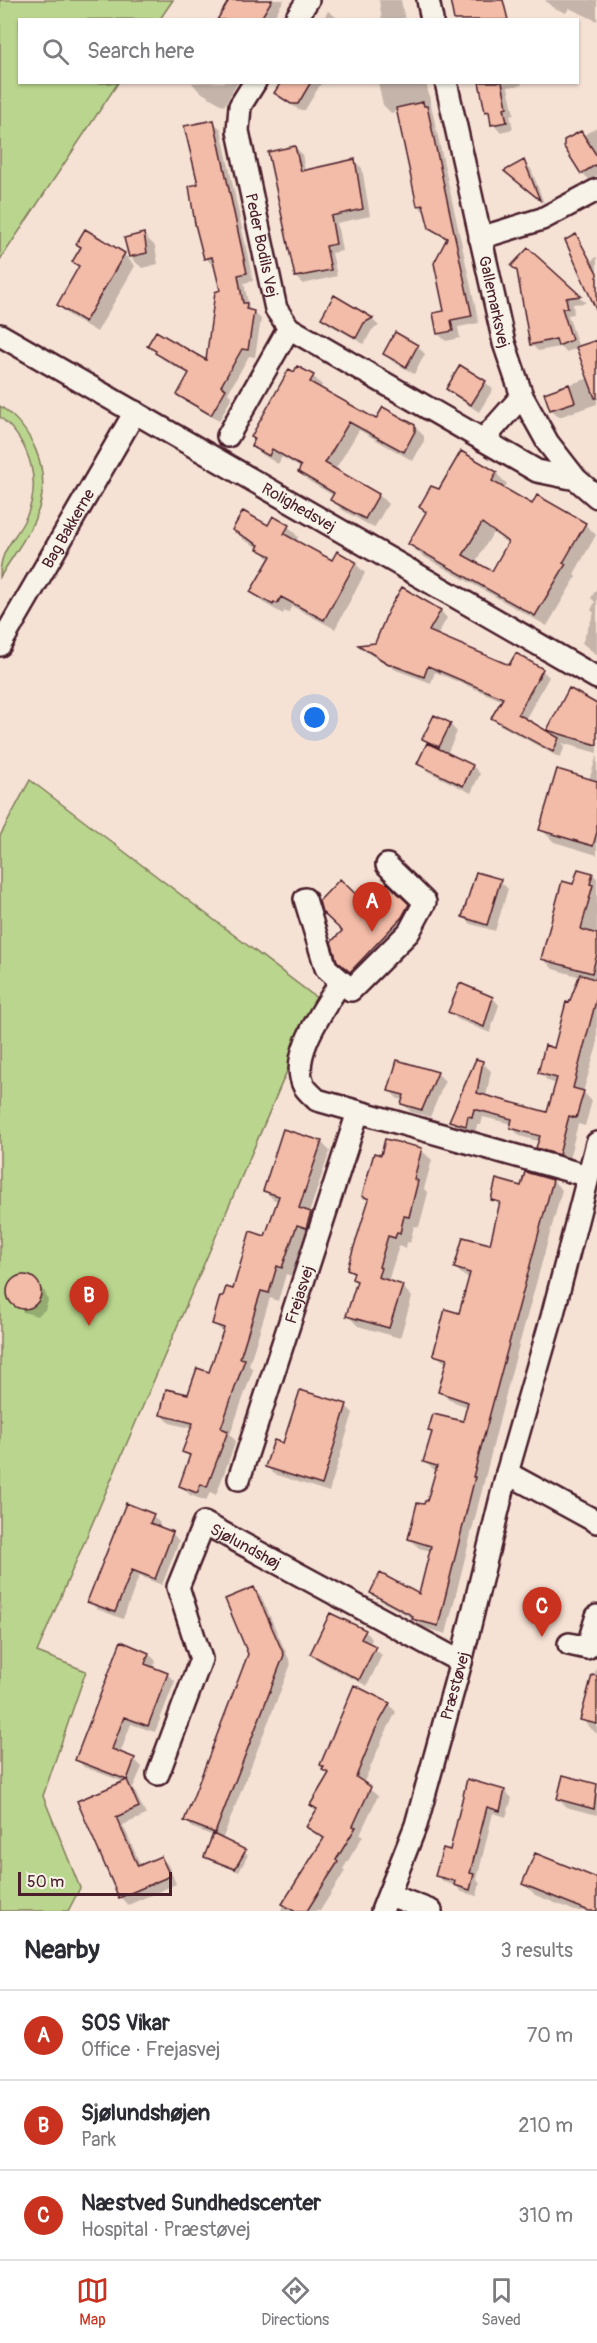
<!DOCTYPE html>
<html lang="en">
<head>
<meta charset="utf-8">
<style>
	:root { --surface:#fff; --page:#f7f7f7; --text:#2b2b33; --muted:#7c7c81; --line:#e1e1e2; --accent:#c8321e }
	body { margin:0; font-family:Pangolin,sans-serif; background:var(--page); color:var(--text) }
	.scale { position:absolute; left:18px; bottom:15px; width:154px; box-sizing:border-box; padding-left:6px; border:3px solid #4a1f2b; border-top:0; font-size:16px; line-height:21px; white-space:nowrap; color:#4a1f2b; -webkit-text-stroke:4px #f7f3e8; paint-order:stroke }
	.you { position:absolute; left:315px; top:718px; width:21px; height:21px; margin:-15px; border:4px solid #fff; border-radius:50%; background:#1a73e8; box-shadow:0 0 0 9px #1a73e833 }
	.badge { display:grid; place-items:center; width:39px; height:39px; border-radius:50%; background:var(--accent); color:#fff; font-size:20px; font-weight:700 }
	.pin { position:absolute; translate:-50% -50px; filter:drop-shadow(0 2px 3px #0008) }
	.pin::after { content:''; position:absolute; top:32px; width:21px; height:18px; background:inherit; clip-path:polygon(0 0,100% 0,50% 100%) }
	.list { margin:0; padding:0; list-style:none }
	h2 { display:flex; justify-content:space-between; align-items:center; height:78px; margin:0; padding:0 24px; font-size:26px }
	h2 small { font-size:20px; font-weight:400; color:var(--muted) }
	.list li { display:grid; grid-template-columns:39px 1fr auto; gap:18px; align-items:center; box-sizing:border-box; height:90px; padding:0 24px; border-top:2px solid var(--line) }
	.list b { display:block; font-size:22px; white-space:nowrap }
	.list p { margin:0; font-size:20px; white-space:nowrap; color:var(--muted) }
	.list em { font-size:20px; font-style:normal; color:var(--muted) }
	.icon { flex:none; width:33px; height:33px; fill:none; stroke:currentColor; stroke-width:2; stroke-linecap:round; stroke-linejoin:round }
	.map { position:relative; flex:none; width:597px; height:1911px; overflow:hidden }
	.search { position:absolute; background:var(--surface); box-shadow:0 2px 4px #0004; left:18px; right:18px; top:18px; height:66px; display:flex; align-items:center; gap:15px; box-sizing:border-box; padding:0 21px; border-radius:0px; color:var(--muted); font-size:22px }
	.sheet { height:348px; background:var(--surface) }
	nav { display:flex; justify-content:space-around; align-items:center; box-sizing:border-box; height:84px; border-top:2px solid var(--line); background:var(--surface); font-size:16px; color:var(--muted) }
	nav a { display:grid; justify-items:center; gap:3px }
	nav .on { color:var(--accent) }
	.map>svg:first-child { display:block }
	.green { fill:#bad68e; stroke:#827a5c; stroke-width:1.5 }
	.shadow { fill:#0003; fill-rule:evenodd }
	.building { fill:#f3bca8; stroke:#4a1f2b; stroke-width:1.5; fill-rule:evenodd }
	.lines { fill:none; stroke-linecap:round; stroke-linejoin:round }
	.minor-casing { stroke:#4a1f2b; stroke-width:26 }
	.minor { stroke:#f7f3e8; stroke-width:21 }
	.labels { text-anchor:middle; stroke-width:5; stroke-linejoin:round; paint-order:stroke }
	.street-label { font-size:16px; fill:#4a1f2b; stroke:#f7f3e8 }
</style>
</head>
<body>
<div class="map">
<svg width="597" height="1911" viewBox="0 0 597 1911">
	<rect width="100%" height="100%" fill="#f6e2d5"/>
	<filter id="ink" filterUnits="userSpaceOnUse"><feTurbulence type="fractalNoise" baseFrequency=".0167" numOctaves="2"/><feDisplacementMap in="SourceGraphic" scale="12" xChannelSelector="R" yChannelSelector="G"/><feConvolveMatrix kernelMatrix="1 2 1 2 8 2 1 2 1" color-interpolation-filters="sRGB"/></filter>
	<g filter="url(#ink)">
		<path class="green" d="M0,0H173L160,19L20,20V82L118,83L0,260Z
			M0,406C32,428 51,469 39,508C31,533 13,555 0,577C0,551 11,544 23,523C44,486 31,443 0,417Z
			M30,780L318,999L37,1652L86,1671L43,1796L80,1888L68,1911H0V836Z"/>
		<path class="shadow" d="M231,0H284L272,20H220Z
			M379,0H401L405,20H382Z
			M545,0H597V21L569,8L566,13L552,7Z
			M328,11L340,20H323Z
			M238,82L224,106L199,91L192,83Z
			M282,82H322L305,110H299L276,93Z
			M378,82H426L479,323L458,327L460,338L446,341L438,334L435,315L446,312L448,241L430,227L425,213L418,205L398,111L391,113L383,105Z
			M481,82H521L522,85L508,87L514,114L510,115L513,129L500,132L493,124L491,116L486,111Z
			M213,122L221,129L253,281L244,283L249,308L261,319L255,357L249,356L228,393L232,397L219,421L186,402L179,395L190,375L164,360L149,345L207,363L221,291L216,265L213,266L206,258L200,186Z
			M597,127V176L590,180L582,173L581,133L584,135Z
			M295,147L302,154L305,171L354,161L362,168L370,216L337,223L342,251L332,253L337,276L303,284L296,277Z
			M524,162L531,169L544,203L513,178Z
			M144,235L155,246L158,264L142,268L130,257Z
			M529,250L586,303L573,304L574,314L568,315L579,348L597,342V404L559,417L551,409L545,393L589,378L578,348L566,352L560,347L538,351L531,344Z
			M124,254L135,266L97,332L70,316L58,305L80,268L74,262Z
			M597,257V300L579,268Z
			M334,297L372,319L379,326L372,330L364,344L330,325L322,318Z
			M417,346L425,354L414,374L392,361L385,353Z
			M313,376L322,385L320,389L377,421L414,426L424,436V441L413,461L359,430L335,470L379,495L388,504L374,528L341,509L332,499L334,496L309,481L299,471L301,468L282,457L278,464L263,455L253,445L256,440L253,437Z
			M485,382L493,389L479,412L455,396L448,389Z
			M462,453L496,473L507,484L504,489L533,506L585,524L596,535L574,574L576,577L547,626L421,555L410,544L427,513L421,507L440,491ZM493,533L509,544L493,573L475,563Z
			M288,526L298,537L296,542L332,562L355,563L365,573L335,629L292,606L288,613L284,611L283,614L262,602L252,592L270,560L259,548L244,540L234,530Z
			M597,588V655L582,643L594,613L591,610L595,602L591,598Z
			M403,589L441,611L447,618L437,636L510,667L542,670L549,677L525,720L554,736L549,730L597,708V753L562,743L565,746L560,758L500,725L493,718L503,701L435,672L431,683L396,670L366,652L361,646L376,644Z
			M450,724L457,732L447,754L473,766L480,774L471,793L427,771L419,764L429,743L424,738Z
			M597,755V855L554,842L541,829L589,780Z
			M592,874L597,878V1046L583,1092L592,1101L585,1126L578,1124L568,1163L547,1157L538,1148L540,1142L520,1136L511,1127L512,1124L483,1117L481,1125H477L475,1134L460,1130L451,1121L482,1062L491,1071L486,1097L548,1114L557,1084L548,1081L539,1072L555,1050L581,977L553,969L543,958L575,886Z
			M500,881L508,889L495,931L471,924L464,916Z
			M387,885L420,917L363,983L338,960L344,931Z
			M493,998L499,1005L490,1033L457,1019L450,1012Z
			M437,1073L445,1081L430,1117L411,1112L403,1104L404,1100L398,1099L390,1091Z
			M321,1142L330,1151L309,1213L319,1222L315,1236L306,1233L291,1276L286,1274L278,1301L270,1298L249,1365L253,1370L230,1435L236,1441L216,1495L210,1492L206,1501L190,1495L181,1486L191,1458L184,1452L193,1429L170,1423L161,1414L189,1396L210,1374L224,1333L213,1323L266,1238L279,1201L273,1199L264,1190Z
			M421,1150L432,1160L424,1189L428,1193L419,1227L414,1226L410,1243L407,1242L406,1248L399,1246L389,1278L390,1282L402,1286L412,1297L400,1338L358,1326L348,1316L358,1283L353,1279L355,1275L349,1269L370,1202L363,1196L382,1157Z
			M553,1181L562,1190L511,1374L446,1634L422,1627L414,1619L381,1601L372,1592L420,1596L431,1551L419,1548L410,1539L428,1503L437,1472L424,1462L433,1433L430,1430L464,1423L468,1407L449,1400L440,1391L447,1364L435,1354L460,1315L470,1278L464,1276L455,1268L491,1245L501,1207L493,1199L522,1187Z
			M24,1277H28L45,1292L48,1301L45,1310L37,1316L23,1312L9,1295L11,1284Z
			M346,1406L353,1413L329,1492L274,1474L267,1467L284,1445Z
			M153,1516L160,1523L158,1528L172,1533L179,1541L162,1585L139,1576L123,1619L97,1609L89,1601Z
			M254,1588L261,1596L291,1664L222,1840L248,1855L239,1872L209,1860L206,1856L214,1836L193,1828L185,1820L250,1654Z
			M365,1631L372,1639L369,1645L382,1655L367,1686L319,1661L311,1653Z
			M149,1654L156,1661L153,1669L167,1674L175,1681L155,1732L131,1724L120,1754L134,1759L142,1767L133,1788L146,1815L123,1825L141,1866L161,1857L168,1865L176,1884L128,1905L121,1898L79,1802L124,1782L84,1767L77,1759Z
			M597,1666V1734L581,1719Z
			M389,1704L396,1712L383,1738L363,1784L378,1796L360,1834L363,1836L343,1869L345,1871L320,1911H280L325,1840L308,1827L318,1811L312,1804L329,1775L322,1765Z
			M564,1777L597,1786V1815L566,1807L558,1799Z
			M468,1781L505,1791L512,1798L506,1817L493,1813L477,1879L480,1883L477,1896L462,1892L456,1886L444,1882L437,1875L451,1852Z
			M597,1880V1911H575L535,1895L524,1883Z"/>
		<path class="building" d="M229,0H272L260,20H217Z
			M450,0H503L508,20H454Z
			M281,82H311L298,104H291L274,93Z
			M479,82H502L507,107L504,108L507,122L491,125L489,111L485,112Z
			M423,102L424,106H427L472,316L451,320L453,331L437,334L433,313L444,311L434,263L447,238L429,228L423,205L417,206L396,108Z
			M214,120L247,273L238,275L243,303H247L246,309L254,311L248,350L242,349L221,386L226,389L211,415L177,395L189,373L155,353L156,351L147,346L156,331L206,360L215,292L220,290L212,257L204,259L195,224L189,186L198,184L184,126Z
			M581,131L597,156V164L581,174L564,147V140Z
			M295,146L301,171L355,159L363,209L331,216L336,244L326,246L331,270L295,277L268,152Z
			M524,160L540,200L504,171Z
			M85,229L125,253L85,322L57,305L79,266L72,262L81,247L76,244Z
			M144,233L147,253L129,257L124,238Z
			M576,234L597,273V312L565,240Z
			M528,248L581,296L566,298L568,308H562L572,340L558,346L556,339L530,345L517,271L511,266Z
			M334,295L373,318L364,323L356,338L321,318Z
			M395,332L418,345L406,367L383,354Z
			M597,340V398H595L576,347Z
			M460,365L486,381L471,405L446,389Z
			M297,366L314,375L310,382L376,419L383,407L415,425V431L404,452L349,422L325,463L379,494L365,519L330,500L334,493L298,472L301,466L272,449L269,456L251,446L255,439L251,437L289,369L294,372Z
			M569,384L575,402L550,410L544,393Z
			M461,451L497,472L492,481L532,504L537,495L586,523L563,563L566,564L535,616L408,544L426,512L419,507L431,486L439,489ZM482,523L508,542L492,571L463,555Z
			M243,511L268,525L273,516L289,525L284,534L332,560L337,551L356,562L324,620L281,597L277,604L274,602L273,605L250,592L271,556L257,549L259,545L232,530Z
			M402,587L441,610L429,631L509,665L516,653L543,669L518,714L559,738L553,752L491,718L503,698L428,666L424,677L387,663L358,645L375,643L389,609Z
			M569,688L597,704V745L547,730Z
			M434,715L451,723L439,747L422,739Z
			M427,743L473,765L463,786L417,764Z
			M557,769L597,781V832L593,846L539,830Z
			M578,869L593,873L590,884L593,885L581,929L597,934V954L592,973L541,959L562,881L573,884Z
			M476,872L501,879L487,925L462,917Z
			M340,879L367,905L387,883L409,904L402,917L350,972L337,961L331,942L342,931L322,912L319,901Z
			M580,974L597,980V997L573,1088L584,1091L576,1118L569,1116L559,1155L536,1148L540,1136L510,1128L512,1119L474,1109L472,1117L468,1116L466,1126L449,1121L476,1059L483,1061L477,1093L547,1112L557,1078L538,1073L545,1045L554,1048L566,1002L569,1003Z
			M460,983L493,997L484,1027L448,1012Z
			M397,1060L438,1072L422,1110L401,1104L404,1095L388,1091Z
			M283,1129L322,1141L299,1208L311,1212L306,1228L297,1225L282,1268L277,1266L269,1293L261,1291L240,1358L245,1359L221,1428L228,1431L207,1487L201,1484L197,1493L179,1486L190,1455L182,1452L193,1423L160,1415L166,1389L188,1394L197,1368L209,1372L224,1328L212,1324L220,1296H223L226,1287L233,1289L250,1231L265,1236L279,1196L263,1191Z
			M385,1139L422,1148L414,1179L418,1181L409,1217L404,1216L400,1233L397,1232L395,1238L388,1236L379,1267L381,1268L378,1277L403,1285L389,1328L346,1316L357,1281L352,1279L354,1272L347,1269L369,1199L362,1196L374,1153L381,1155Z
			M525,1172L553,1180L473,1477H475L438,1626L412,1619L413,1616L370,1593L380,1573L419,1594L431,1546L408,1539L417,1503L424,1504L425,1501H427L437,1466L423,1462L432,1432L428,1431L433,1414L463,1421L468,1402L438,1392L447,1359L433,1355L445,1309L459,1313L470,1273L454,1268L463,1237L490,1244L500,1202L491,1200L496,1179L521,1186Z
			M7 1292a17 17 0 1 1 34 0a17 17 0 1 1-34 0Z
			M300,1390L347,1404L322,1485L265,1467L274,1440L283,1443Z
			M126,1503L154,1514L150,1523L173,1532L155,1579L132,1570L115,1612L87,1602Z
			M254,1587L284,1655L215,1833L184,1821L248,1654L225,1599Z
			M330,1613L366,1630L361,1639L376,1646L359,1680L310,1654Z
			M121,1641L149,1653L145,1664L168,1673L148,1726L124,1717L112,1749L135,1758L127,1780L139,1807L116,1817L138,1866L161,1856L170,1876L119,1898L77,1801L127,1780L75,1760Z
			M592,1675L597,1676V1724L580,1720Z
			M354,1685L390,1703L375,1730L356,1777L371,1787L353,1826L356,1827L336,1860L338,1862L325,1882L307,1911H294L282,1904L324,1838L306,1827L317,1809L310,1805L329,1773L322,1770L324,1767L320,1765Z
			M563,1775L597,1784L594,1809L557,1799Z
			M467,1779L505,1790L500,1811L487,1807L470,1873L474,1874L470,1890L454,1885L455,1881L435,1876L443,1848L450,1850Z
			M213,1834L246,1850L235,1869L204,1857Z
			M535,1853L597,1878V1911H589L522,1884Z"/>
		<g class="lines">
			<defs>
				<g id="minor">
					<path d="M428,0L432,20"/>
					<path d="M295,20L308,0"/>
					<path id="s1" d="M255,82L240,106L238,131L276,309L289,328L537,471L576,479"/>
					<path id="s2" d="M446,82L504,343L522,396L548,443L576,479L597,497"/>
					<path d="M480,238L542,219L597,190"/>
					<path id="s3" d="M0,335L597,678"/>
					<path d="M228,436L289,328"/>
					<path d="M483,440L522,396"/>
					<path id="s4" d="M0,645L135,412"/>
					<path d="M305,899L326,968L351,990L409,932L425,902L387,865"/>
					<path d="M341,981C326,1007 288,1055 304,1086C307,1091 313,1096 317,1100L588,1176"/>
					<path d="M507,1473L597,1522"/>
					<path id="s5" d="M239,1479L358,1112"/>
					<path d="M569,1644L587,1648L597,1616"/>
					<path id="s6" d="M158,1774L201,1659L178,1587L204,1523L461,1662"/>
					<path d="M390,1895L431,1911"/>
					<path id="s7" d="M382,1911L416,1825L461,1662L507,1473L552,1317L597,1143"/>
				</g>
			</defs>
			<use href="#minor" class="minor-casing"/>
			<use href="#minor" class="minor"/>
		</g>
	</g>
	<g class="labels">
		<g class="street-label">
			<text dy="6" stroke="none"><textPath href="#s1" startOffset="170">Peder Bodils Vej</textPath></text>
			<text dy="6" stroke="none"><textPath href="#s2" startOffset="225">Gallemarksvej</textPath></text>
			<text dy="6" stroke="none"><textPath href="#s3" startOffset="345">Rolighedsvej</textPath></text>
			<text dy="6" stroke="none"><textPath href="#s4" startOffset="135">Bag Bakkerne</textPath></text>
			<text dy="6" stroke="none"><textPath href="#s5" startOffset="194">Frejasvej</textPath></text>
			<text dy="6" stroke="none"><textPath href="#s6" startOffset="315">Sjølundshøj</textPath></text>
			<text dy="6" stroke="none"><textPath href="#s7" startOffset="237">Præstøvej</textPath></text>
		</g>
	</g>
</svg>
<div class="scale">50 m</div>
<div class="you"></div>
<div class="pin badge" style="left:372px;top:932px">A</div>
<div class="pin badge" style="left:89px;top:1326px">B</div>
<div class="pin badge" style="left:542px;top:1637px">C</div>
<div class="search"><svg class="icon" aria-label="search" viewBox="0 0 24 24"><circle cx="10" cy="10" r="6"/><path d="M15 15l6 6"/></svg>Search here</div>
</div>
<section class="sheet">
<h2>Nearby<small>3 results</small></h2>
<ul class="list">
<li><span class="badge">A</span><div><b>SOS Vikar</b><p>Office · Frejasvej</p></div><em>70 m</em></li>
<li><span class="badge">B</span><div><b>Sjølundshøjen</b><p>Park</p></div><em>210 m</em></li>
<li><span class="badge">C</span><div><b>Næstved Sundhedscenter</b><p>Hospital · Præstøvej</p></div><em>310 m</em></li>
</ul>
</section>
<nav>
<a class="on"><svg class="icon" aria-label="map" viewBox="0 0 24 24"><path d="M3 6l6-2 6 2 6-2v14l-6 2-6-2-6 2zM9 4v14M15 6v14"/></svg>Map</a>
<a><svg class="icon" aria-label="directions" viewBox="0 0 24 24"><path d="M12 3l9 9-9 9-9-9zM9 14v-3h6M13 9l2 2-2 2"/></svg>Directions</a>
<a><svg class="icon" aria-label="saved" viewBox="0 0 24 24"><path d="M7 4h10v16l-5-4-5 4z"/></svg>Saved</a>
</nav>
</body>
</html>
